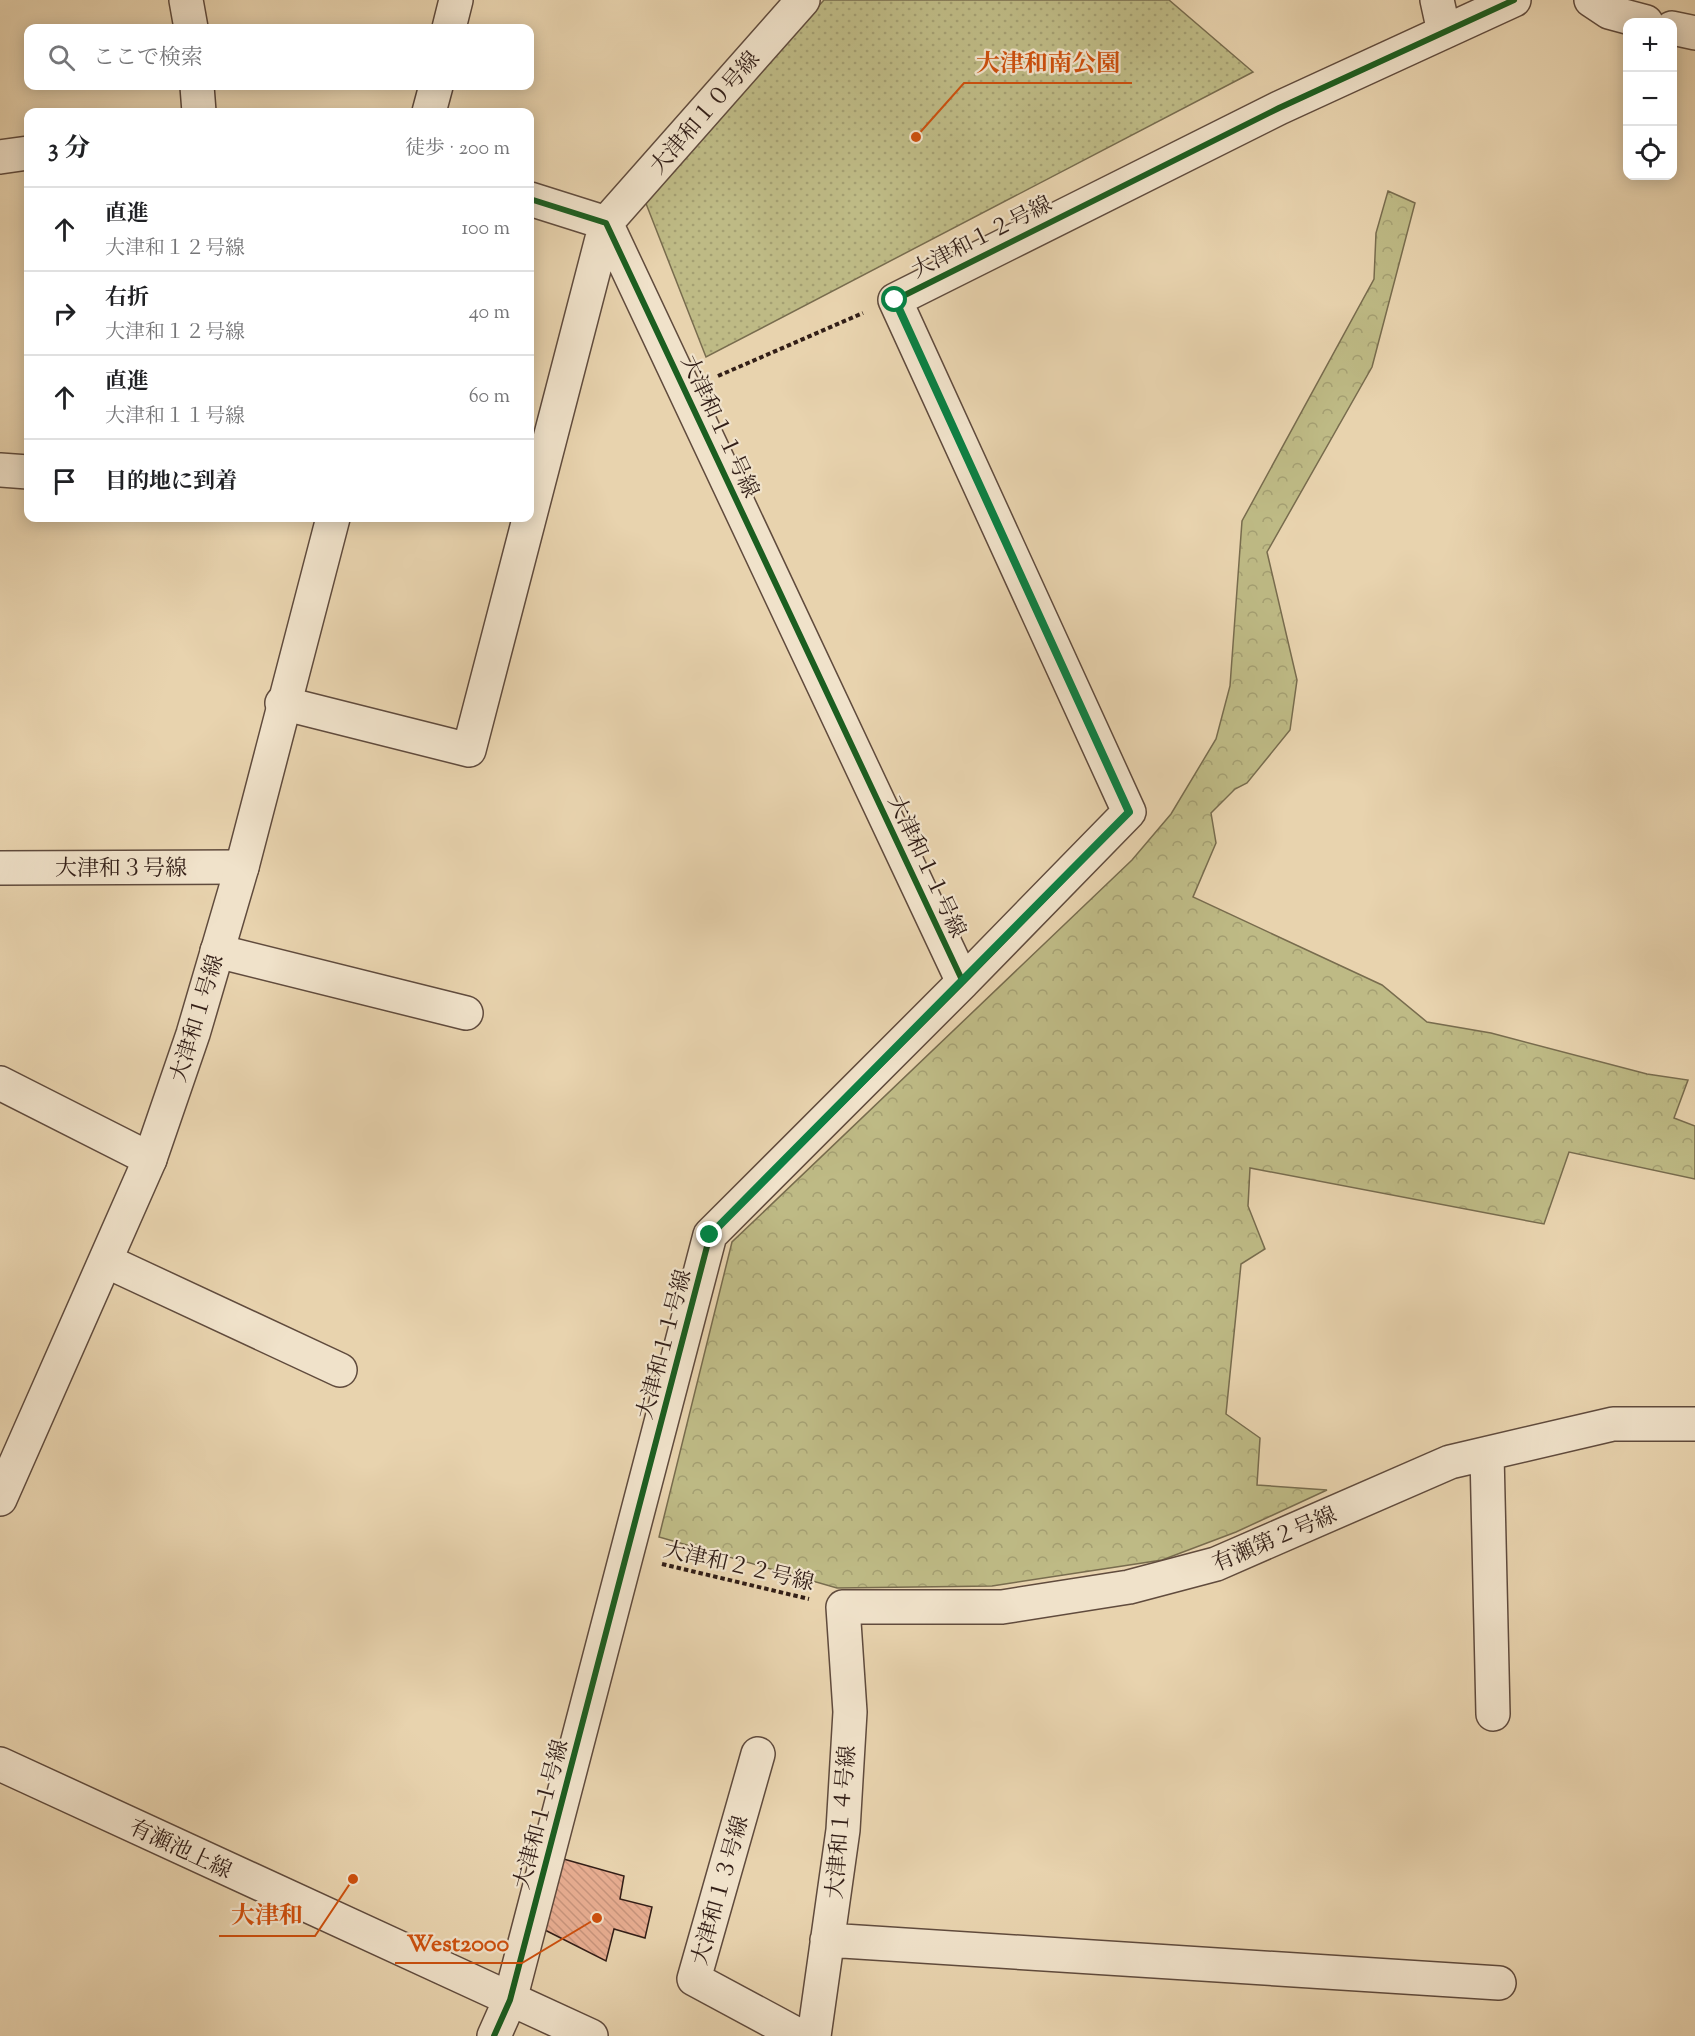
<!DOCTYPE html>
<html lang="ja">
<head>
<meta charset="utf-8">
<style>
	:root { --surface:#fff; --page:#f6f6f6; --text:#202124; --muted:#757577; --line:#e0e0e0 }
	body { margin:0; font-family:"Sorts Mill Goudy","Noto Serif JP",serif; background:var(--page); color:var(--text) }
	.controls { position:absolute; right:18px; top:18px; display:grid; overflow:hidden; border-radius:12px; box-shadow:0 3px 15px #0003 }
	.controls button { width:54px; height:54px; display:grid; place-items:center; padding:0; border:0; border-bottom:2px solid var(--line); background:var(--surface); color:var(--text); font:30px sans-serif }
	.stop { position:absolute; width:18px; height:18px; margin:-14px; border:4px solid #0b8043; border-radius:50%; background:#fff }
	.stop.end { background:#0b8043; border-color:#fff; box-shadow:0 2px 6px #0008 }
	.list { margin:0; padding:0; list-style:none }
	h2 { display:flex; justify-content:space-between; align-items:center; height:78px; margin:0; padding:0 24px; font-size:26px }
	h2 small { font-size:20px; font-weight:400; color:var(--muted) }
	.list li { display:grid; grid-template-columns:39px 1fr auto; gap:18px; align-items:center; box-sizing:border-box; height:84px; padding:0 24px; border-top:2px solid var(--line) }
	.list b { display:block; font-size:22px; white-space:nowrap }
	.list p { margin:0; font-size:20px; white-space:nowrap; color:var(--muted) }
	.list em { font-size:20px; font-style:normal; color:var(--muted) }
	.icon { flex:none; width:33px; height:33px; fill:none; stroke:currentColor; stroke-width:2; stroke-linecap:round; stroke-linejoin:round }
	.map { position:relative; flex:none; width:1695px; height:2036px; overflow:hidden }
	.search { position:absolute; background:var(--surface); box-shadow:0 3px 15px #0003; left:24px; top:24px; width:510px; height:66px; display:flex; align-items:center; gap:15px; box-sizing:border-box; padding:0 21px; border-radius:12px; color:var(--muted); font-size:22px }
	.panel { position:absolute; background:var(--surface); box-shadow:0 3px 15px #0003; left:24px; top:108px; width:510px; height:414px; border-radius:12px }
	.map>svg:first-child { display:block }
	.forest { fill:url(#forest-crowns); stroke:#786c4e; stroke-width:1.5 }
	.park { fill:url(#park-dots); stroke:#786c4e; stroke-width:1.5 }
	.building { fill:url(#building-back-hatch); stroke:#321e17; stroke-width:1.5 }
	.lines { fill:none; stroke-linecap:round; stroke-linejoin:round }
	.minor-casing { stroke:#604b3d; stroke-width:36 }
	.tertiary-casing { stroke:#604b3d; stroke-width:36 }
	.path { stroke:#321e17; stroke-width:4; stroke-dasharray:4.5 3; stroke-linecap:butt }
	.minor { stroke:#f0e2ca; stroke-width:33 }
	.tertiary { stroke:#f0e2ca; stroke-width:33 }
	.cycleway-casing { stroke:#f0e2ca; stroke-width:10 }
	.cycleway { stroke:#1b5e20; stroke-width:6 }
	.route { stroke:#0b8043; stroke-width:8 }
	.labels { text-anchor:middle; stroke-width:4.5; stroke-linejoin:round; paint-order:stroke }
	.street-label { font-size:22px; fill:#321e17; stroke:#f0e2ca }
	.leader { fill:none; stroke:#cd500e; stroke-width:2 }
	.callout-dot { fill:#cd500e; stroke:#f0e2ca; stroke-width:2 }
	.callout-label { font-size:24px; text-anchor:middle; font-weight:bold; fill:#cd500e; stroke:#f0e2ca; stroke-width:4.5; stroke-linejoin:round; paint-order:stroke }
</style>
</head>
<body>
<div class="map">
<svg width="1695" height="2036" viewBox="0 0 1695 2036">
	<defs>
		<pattern id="forest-crowns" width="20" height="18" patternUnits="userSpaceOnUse" patternTransform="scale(1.5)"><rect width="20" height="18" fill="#beba85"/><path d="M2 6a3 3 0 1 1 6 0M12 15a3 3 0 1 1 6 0" fill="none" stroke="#a49f72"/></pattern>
		<pattern id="park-dots" width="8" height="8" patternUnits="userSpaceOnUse" patternTransform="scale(1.5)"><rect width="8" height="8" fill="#beba85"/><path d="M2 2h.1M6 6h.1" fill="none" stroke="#a49f72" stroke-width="1.8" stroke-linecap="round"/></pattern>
		<pattern id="building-back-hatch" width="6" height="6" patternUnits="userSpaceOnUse" patternTransform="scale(1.5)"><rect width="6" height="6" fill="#e7ad91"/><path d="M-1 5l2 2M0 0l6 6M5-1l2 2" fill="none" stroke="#c7947c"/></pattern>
	</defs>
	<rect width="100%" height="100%" fill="#e8d3ae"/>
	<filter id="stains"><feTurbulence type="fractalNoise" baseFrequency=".00333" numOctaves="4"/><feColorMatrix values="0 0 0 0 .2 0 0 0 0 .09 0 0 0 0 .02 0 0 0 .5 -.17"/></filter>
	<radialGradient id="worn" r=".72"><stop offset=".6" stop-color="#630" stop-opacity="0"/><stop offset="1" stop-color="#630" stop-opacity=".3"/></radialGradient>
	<path class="forest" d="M1388,191L1415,203L1372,367L1267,552L1297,680L1290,730L1247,783L1235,789L1211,813L1216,843L1193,897L1382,985L1427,1022L1491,1033L1647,1074L1688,1080L1674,1118L1695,1126V1179L1569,1152L1544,1224L1250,1168L1248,1206L1265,1249L1241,1264L1226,1414L1260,1438L1257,1485L1327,1490L1236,1532L1162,1560L992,1586L837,1588L659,1537L732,1242L1132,860L1171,814L1216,739L1230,686L1242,521L1374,279L1376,233Z"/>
	<path class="park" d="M824,0H1169L1253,72L706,357L645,201Z"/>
	<path class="building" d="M560,1858L624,1876L620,1899L652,1907L645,1938L614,1929L606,1961L541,1928Z"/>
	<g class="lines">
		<defs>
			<path id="minor" d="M186,0L191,28
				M1437,0L1444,32
				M1591,0L1609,12L1646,22
				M1672,28L1695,33
				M197,86L199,112
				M0,157L28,153
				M0,470L28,472
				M282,703L469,750L606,223L803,0
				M0,868L242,867
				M217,951L466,1013
				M963,982L1129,812L895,300L1279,108L1514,0
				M0,1083L150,1159
				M106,1261L340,1370
				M1487,1454L1493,1714
				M758,1754L694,1979L800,2036
				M827,1940L1499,1983
				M510,2000L710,1235L963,982L606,223L530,199
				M814,2036L843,1830L850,1712L843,1607H1002L1129,1587L1216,1564L1450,1462L1613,1424H1695"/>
			<path id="tertiary" d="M449,28L456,0
				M429,112L436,86
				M0,1499L150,1159L193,1034L242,867L333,518
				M0,1764L591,2036
				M494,2036L510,2000"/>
		</defs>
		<use href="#minor" class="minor-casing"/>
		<use href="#tertiary" class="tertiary-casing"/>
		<path class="path" d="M718,376L863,313
			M662,1564L809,1599"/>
		<use href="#minor" class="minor"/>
		<use href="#tertiary" class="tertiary"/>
		<defs>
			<path id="cycleway" d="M963,982L1129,812L895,300L1279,108L1514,0
				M494,2036L510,2000L710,1235L963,982L606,223L530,199"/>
		</defs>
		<use href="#cycleway" class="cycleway-casing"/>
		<use href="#cycleway" class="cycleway"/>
	</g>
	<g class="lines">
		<path class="route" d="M710,1235L1129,812L895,300"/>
	</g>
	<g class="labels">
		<g class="street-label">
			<text transform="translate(704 112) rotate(-49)" y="8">大津和１０号線</text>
			<text transform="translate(981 236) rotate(-27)" y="8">大津和１２号線</text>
			<text transform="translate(721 426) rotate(65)" y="8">大津和１１号線</text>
			<text transform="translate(928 866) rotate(65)" y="8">大津和１１号線</text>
			<text x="121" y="875">大津和３号線</text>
			<text transform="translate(196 1018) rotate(-73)" y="8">大津和１号線</text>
			<text transform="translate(663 1344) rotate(-75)" y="8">大津和１１号線</text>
			<text transform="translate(1274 1538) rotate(-23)" y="8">有瀬第２号線</text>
			<text transform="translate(739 1565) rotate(13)" y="8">大津和２２号線</text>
			<text transform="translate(540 1814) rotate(-75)" y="8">大津和１１号線</text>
			<text transform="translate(840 1822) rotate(-85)" y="8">大津和１４号線</text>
			<text transform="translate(181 1848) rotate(25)" y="8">有瀬池上線</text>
			<text transform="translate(719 1890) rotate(-74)" y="8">大津和１３号線</text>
		</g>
	</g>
	<path class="leader" d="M916 137L964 83H1132M353 1879L315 1936H219M597 1918L522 1963H395"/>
	<g class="callout-dot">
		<circle cx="916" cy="137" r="6"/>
		<circle cx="353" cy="1879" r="6"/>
		<circle cx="597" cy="1918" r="6"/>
	</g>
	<g class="callout-label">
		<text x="1048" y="71">大津和南公園</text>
		<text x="267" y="1923">大津和</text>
		<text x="458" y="1951">West2000</text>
	</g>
	<rect width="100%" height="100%" filter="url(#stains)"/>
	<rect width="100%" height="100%" fill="url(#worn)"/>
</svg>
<div class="controls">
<button>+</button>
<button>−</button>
<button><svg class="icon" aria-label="locate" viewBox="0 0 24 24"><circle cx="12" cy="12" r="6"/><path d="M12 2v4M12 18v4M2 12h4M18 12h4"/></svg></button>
</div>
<div class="stop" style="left:895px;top:300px"></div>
<div class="stop end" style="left:710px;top:1235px"></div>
<div class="search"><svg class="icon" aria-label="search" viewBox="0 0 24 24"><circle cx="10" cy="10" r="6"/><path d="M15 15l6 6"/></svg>ここで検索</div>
<section class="panel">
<h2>3 分<small>徒歩 · 200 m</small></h2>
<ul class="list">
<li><svg class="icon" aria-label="ahead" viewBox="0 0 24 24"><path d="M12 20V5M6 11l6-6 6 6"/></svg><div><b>直進</b><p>大津和１２号線</p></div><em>100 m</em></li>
<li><svg class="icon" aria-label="right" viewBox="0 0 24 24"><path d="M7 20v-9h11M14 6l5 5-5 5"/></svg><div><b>右折</b><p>大津和１２号線</p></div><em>40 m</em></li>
<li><svg class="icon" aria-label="ahead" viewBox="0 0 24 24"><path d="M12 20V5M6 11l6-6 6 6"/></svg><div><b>直進</b><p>大津和１１号線</p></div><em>60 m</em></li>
<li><svg class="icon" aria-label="arrive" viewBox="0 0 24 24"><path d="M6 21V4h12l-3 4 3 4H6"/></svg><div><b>目的地に到着</b></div></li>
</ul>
</section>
</div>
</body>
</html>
